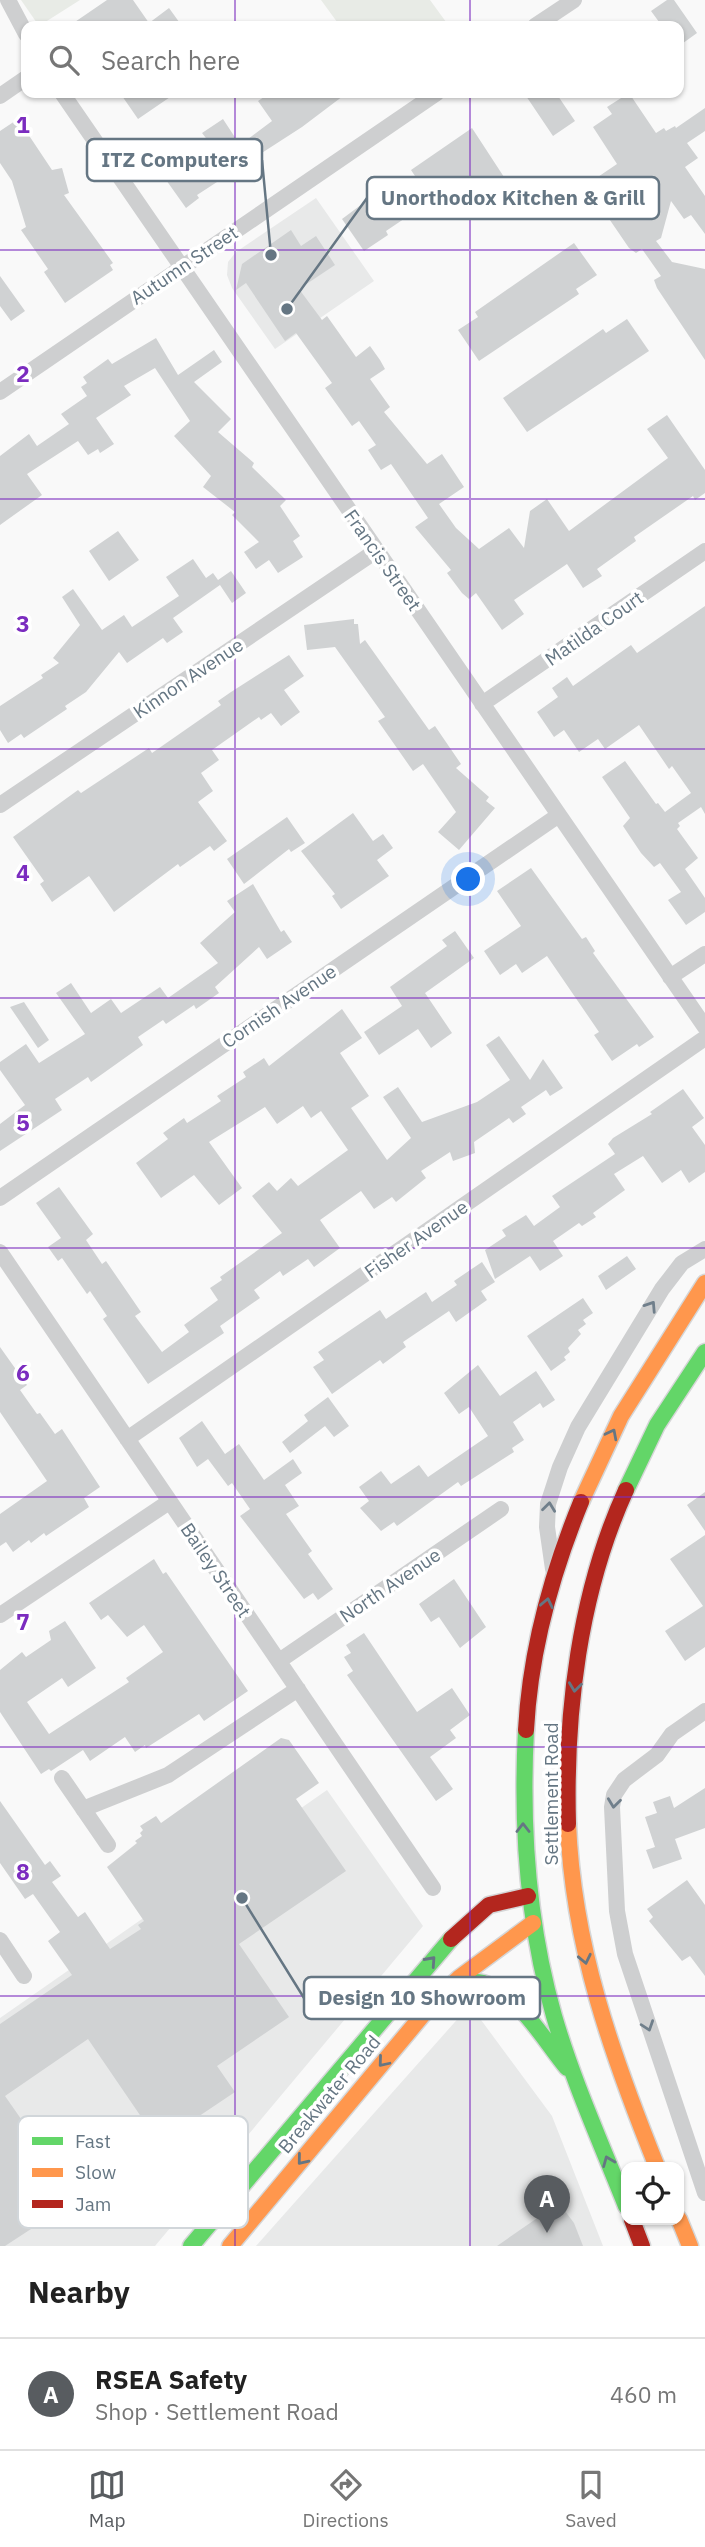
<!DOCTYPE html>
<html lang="en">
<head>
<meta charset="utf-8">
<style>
	:root { --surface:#fff; --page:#f6f6f6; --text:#222; --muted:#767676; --line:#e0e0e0; --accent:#585c60 }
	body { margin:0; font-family:"IBM Plex Sans",sans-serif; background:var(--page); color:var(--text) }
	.controls { position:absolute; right:21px; bottom:21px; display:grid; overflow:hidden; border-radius:14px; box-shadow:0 2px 5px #0004 }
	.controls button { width:63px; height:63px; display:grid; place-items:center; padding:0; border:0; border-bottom:2px solid var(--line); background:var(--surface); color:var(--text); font:35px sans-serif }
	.you { position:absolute; left:469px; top:880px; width:24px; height:24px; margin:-18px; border:5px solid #fff; border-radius:50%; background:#1a73e8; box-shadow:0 0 0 10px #1a73e833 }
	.badge { display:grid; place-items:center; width:46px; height:46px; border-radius:50%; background:var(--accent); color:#fff; font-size:23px; font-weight:700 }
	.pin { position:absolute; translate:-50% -58px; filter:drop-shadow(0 2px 4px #0008) }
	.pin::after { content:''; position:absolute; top:37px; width:24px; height:21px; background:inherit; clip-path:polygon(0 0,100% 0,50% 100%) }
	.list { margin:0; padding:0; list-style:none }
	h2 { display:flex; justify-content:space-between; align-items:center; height:91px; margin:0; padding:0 28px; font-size:30px }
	h2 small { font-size:23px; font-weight:400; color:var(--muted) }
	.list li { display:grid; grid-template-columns:46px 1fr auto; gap:21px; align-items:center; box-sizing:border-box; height:112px; padding:0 28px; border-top:2px solid var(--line) }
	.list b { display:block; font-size:26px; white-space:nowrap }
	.list p { margin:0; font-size:23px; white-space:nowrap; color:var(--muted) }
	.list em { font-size:23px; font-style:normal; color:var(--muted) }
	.icon { flex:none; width:38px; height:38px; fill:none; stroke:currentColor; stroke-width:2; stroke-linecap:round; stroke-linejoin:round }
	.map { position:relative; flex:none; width:705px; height:2246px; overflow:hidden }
	.search { position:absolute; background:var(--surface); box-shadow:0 2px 5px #0004; left:21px; right:21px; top:21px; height:77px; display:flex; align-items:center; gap:18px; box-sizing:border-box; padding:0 24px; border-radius:14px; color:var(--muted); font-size:26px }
	.sheet { height:203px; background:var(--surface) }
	nav { display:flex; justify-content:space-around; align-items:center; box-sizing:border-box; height:98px; border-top:2px solid var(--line); background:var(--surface); font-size:19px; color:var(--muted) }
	nav a { display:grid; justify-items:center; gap:4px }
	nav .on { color:var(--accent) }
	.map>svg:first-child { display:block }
	.built { fill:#e8e9e9 }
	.green { fill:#e8ebe6 }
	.building { fill:#d0d2d3 }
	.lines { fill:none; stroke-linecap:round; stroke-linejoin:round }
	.fast-casing { stroke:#d5d6d7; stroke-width:19 }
	.slow-casing { stroke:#d5d6d7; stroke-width:19 }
	.jam-casing { stroke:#d5d6d7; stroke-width:19 }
	.street { stroke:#cecfd0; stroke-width:16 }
	.fast { stroke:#63d668; stroke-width:16 }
	.slow { stroke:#ff974d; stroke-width:16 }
	.jam { stroke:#b3261e; stroke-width:16 }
	.oneway { stroke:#707f8b }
	.oneway2 { stroke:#657683 }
	.grid { fill:none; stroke:#7b2cbf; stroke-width:2; stroke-opacity:0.55 }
	.labels { text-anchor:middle; stroke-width:7; stroke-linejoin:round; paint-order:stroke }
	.street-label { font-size:19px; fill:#657683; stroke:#fff }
	.key { fill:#fff; stroke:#d1d6da; stroke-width:2 }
	.key-label { font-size:19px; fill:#657683 }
	.grid-label { font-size:23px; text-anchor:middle; font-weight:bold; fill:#7b2cbf; stroke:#fff; stroke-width:7; stroke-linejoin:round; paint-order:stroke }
	.leader { fill:none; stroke:#657683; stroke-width:2.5 }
	.callout-dot { fill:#657683; stroke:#fff; stroke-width:2.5 }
	.callout { fill:#fff; stroke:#657683; stroke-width:2.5 }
	.callout-label { font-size:21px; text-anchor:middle; font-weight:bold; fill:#657683 }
</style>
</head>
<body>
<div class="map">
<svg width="705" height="2246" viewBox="0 0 705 2246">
	<rect width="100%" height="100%" fill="#f9f9f9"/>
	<path class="built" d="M316,198L374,281L275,349L232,288L227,275L228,262L236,252Z
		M327,1790L423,1926L155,2246H0V2018Z
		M470,2005L552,2116L603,2246H256Z"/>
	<path class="green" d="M21,0H80L39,26Z
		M321,0H430L449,26H340Z"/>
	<path class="building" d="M107,0H133L149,23L169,8L182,26H69Z
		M667,0H674L697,33L679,46V26H662L651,11Z
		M120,93H176L138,119Z
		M270,93H347L302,127L197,195L199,198L186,208L154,163L168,152L177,165L209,142L202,133L223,119L240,145L272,121L258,101Z
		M524,93H556L575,121L553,136Z
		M629,93L656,133L664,128L666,131L675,126L676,128L705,108V131L687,143L698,158L685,167L705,196V234L691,215L684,219L671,201L661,238L656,241L672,262L705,269V360L657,288L654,280L661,276L642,249L636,253L629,248L586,185L617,164L593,127L612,114L607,107Z
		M18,119L52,170L62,168L69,193L64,195L113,263L110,265L113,270L65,303L44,272L48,269L21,230L26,227L12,181L0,163V131Z
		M472,128L519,200L499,213L481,186L446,209L438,196L386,231L388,235L364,251L342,219L385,187L389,193L415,176L411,170Z
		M291,230L301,246L316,236L335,265L299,289L322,320L327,316L356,357L370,346L380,360L385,369L370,379L390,407L384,412L427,464L442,454L464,487L439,504L456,528L479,549L509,528L524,548L530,511L547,499L569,531L668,458L647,429L667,415L705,470V493L695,500L693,496L634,537L636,541L597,569L602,576L583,588L567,564L514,600L524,614L502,630L476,593L469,599L462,593L447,573L451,570L415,527L428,518L391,464L381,470L368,450L376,445L359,421L352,426L325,388L332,383L296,333L285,341L246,283L236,290L242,264Z
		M574,243L597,275L576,289L579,294L479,361L458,330L478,317L475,312Z
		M0,276L25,311L11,321L0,306Z
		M627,319L649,351L527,432L503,398L603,329L606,333Z
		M156,338L178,375L214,350L222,362L194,382L231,419L218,432L254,463L252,467L286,500L280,506L300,536L293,541L303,557L278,573L269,560L256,569L244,552L259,542L232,515L235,512L203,487L211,476L174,436L190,421L155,368L124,386L131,395L96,418L114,444L100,453L98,449L88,455L78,441L27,474L42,495L0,525V456L29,434L37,446L69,424L61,414L87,396L81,387L87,383L83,377L108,359L112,364Z
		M118,531L139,560L109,581L89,551Z
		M193,559L206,578L213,573L218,580L231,571L246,593L232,603L220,585L173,618L183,632L167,643L163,638L127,663L119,652L86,692L65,706L67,709L24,738L21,734L8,743L0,730V706L43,678L41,675L59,663L53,658L80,625L62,597L73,589L102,630L124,615L132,627L179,596L166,577Z
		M705,606V814L701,807L678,823L680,826L677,829L698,858L685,869L705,898V912L686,925L668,900L681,892L660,863L654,867L641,853L623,826L630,818L602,777L625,761L656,804L658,803L665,812L691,793L672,766L669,769L639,725L605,749L598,739L579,752L564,730L554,737L537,712L558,697L552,688L567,677L573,686L631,645L637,653Z
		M354,619V624H358L360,644L365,640L429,730L435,726L461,764L456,768L489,797L486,801L495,808L459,850L438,832L456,812L423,764L413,771L378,721L385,717L335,647L307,650L304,625Z
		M289,655L304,676L284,690L300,712L281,726L271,713L261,720L259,717L212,750L219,760L201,773L213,791L198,802L227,841L214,851L210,846L180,867L178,864L114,912L89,876L52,902L40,884L44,881L13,837L78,790L81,793L149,748L152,753L221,705L218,701L231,692Z
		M353,813L373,841L383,834L393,848L377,860L389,876L341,909L332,896L335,894L301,851Z
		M287,817L305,843L291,852L289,849L244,884L227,859Z
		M531,868L582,939L586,937L595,951L593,953L654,1037L639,1047L637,1044L612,1061L594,1035L599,1032L547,956L522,973L516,964L500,975L484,951L521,926L497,891Z
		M253,884L281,932L284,930L292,942L267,959L259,947L215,987L219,993L196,1009L194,1005L166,1024L163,1020L138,1037L143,1045L91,1082L88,1077L55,1099L62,1110L0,1151V1124L25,1105L0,1070V1062L26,1044L39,1063L85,1034L56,993L71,983L91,1013L111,999L121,1013L160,987L168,998L218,963L200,943L235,912L227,901Z
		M455,931L474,958L425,993L452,1033L431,1048L418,1029L379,1055L364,1032L402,1006L390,987L447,946L442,940Z
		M24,1002L49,1040L38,1048L10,1007Z
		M342,1009L362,1038L340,1053L369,1096L351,1108L387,1160L411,1138L383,1097L398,1087L422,1122L477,1102L510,1080L486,1045L499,1036L530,1080L543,1059L563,1088L550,1096L546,1090L521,1107L526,1114L513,1123L509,1118L474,1142L475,1153L453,1161L450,1152L421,1171L426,1178L396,1202L392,1197L374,1209L361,1191L320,1220L340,1248L314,1267L308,1259L283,1276L280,1271L254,1290L260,1298L220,1326L224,1333L148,1384L103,1319L107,1316L90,1291L87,1294L62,1258L58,1261L48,1247L61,1238L36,1203L59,1187L93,1234L86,1240L102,1264L106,1261L141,1312L135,1316L162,1352L189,1332L184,1325L218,1300L210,1288L222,1280L220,1277L282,1233L252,1196L269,1182L277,1191L291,1178L298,1186L348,1150L321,1111L311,1118L303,1106L277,1124L265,1107L209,1142L242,1188L219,1205L194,1175L161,1198L136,1163L168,1139L163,1133L184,1118L187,1123L221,1101L217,1096L246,1077L243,1072L264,1058L269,1066Z
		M683,1089L704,1118L692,1127L705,1145V1172L689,1183L681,1170L662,1183L643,1156L614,1174L625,1190L593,1213L596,1217L582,1226L579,1223L553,1241L563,1256L540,1271L530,1256L495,1279L485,1250L506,1236L502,1230L526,1215L534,1226L560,1207L552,1196L615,1154L608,1144L613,1138L652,1114L650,1112Z
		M627,1256L636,1269L606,1290L598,1276Z
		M482,1262L495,1282L481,1291L487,1300L456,1322L449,1311L403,1342L406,1347L383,1364L380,1360L332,1394L313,1367L324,1360L318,1352L380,1310L386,1319L426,1292L432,1302L457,1285L454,1281Z
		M583,1298L593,1313L583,1320L586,1324L578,1330L581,1334L568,1348L570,1352L564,1357L566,1360L551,1371L527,1336Z
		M0,1347L27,1385L20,1390L37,1414L40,1413L55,1434L62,1429L100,1487L84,1498L89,1507L46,1536L44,1533L31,1543L29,1540L13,1552L6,1542L0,1546V1514L47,1481L0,1412Z
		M478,1365L500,1396L536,1371L555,1400L543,1408L540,1403L513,1422L524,1440L512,1448L514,1452L461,1486L458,1482L397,1526L394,1522L381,1531L360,1508L369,1501L359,1487L381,1471L391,1484L419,1465L428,1477L488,1436L469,1407L459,1414L444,1393Z
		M328,1397L349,1426L334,1437L325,1426L290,1453L282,1442L308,1421L304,1415Z
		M202,1421L225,1454L239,1444L264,1480L293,1459L302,1473L285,1485L299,1506L286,1514L312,1551L308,1554L333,1589L318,1600L313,1593L304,1599L240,1516L250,1509L232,1483L228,1486L208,1459L197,1467L179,1438Z
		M705,1492V1531L687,1505Z
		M705,1535V1647L685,1661L665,1631L703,1606L670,1559Z
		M154,1559L163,1574L166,1572L248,1691L204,1721L199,1714L146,1748L145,1745L135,1752L125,1737L90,1761L83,1750L51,1771L49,1769L41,1774L0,1712V1670L22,1652L26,1657L51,1640L49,1631L65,1621L96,1668L68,1687L62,1678L27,1702L49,1734L129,1682L126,1678L163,1652L144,1625L127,1637L108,1615L101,1620L89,1603Z
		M454,1579L486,1627L460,1648L439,1617L431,1622L419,1604Z
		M364,1633L417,1712L452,1688L470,1715L450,1730L456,1738L430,1757L453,1789L436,1801L347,1675L353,1671L344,1657L351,1653L346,1645Z
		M281,1738L289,1740L319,1783L296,1799L346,1871L239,1944L289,2017L217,2066L235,2092L159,2143L88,2039L5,2096L77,2199L5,2246H0V2024L72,1975L48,1941L60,1932L33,1894L25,1899L0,1863V1801L45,1865L50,1861L61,1876L52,1882L78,1917L85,1912L110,1949L141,1929L138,1925L144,1921L107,1867L137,1843L135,1841L142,1836L140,1833L143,1830L140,1826L156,1816L161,1823Z
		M705,1788V1828L675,1839L682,1859L653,1869L646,1850L655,1847L645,1817L657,1813L653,1802L670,1796L674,1808Z
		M687,1880L705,1905V1976L690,1956L682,1961L649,1921L653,1917L647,1909Z
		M559,2203L574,2223L583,2246H497Z"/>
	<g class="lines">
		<defs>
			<path id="fast" d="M626,1490L657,1425L705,1352
				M526,1730C521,1826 527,1922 554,2016C573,2081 601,2143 626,2206
				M451,1985C461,1983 473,1980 483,1983C519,1995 544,2040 567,2068
				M191,2246L451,1939"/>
			<path id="slow" d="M581,1502L621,1416L705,1283
				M568,1824C573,1946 612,2055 657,2167
				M679,2219L690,2246
				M230,2246L431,2005L459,1978L533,1923"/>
			<path id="jam" d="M526,1730C530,1653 552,1573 581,1502
				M568,1824C565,1713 579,1593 626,1490
				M451,1939L489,1905L528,1896
				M632,2220L642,2246"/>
		</defs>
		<use href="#fast" class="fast-casing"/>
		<use href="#slow" class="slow-casing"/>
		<use href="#jam" class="jam-casing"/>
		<path class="street" d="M8,0L26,34
			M535,26L574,0
			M62,93L705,1027
			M0,96L26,78
			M0,392L437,93
			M482,704L705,551
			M0,805L376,551
			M670,977L705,954
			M0,1198L559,815
			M0,1252L433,1888
			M127,1439L705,1038
			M553,1569L547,1527L548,1504L560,1467L578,1427L662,1289L682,1263L705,1249
			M0,1615L169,1502
			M279,1661L501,1509
			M705,1711L672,1734L657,1755L624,1780L614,1795L612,1807L617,1911L625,1954L705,2193
			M62,1778L108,1845
			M83,1809L168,1775L298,1689
			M0,1940L24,1976"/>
		<use href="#fast" class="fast"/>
		<use href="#slow" class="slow"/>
		<use href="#jam" class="jam"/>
	</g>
	<defs><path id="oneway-chevron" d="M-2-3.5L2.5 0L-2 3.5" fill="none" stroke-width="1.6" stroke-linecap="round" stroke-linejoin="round" transform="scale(1.75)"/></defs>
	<g class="oneway">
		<use href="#oneway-chevron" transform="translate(651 1306) rotate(-57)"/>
		<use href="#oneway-chevron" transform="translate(549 1507) rotate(-83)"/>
		<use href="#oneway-chevron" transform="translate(614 1803) rotate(97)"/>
		<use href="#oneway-chevron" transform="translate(648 2026) rotate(71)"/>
	</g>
	<g class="oneway2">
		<use href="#oneway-chevron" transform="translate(612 1434) rotate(-63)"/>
		<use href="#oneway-chevron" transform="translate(547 1603) rotate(-78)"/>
		<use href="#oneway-chevron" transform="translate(575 1687) rotate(97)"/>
		<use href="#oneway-chevron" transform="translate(523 1828) rotate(-90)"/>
		<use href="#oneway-chevron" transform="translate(585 1959) rotate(78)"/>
		<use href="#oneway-chevron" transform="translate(431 1961) rotate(-48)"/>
		<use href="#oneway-chevron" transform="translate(383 2062) rotate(130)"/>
		<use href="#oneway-chevron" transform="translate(302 2160) rotate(129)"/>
		<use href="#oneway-chevron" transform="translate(608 2161) rotate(-112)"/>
	</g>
	<path class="grid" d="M235,0V26M470,0V26M235,93V2246M470,93V2246M0,250H705M0,499H705M0,749H705M0,998H705M0,1248H705M0,1497H705M0,1747H705M0,1996H705"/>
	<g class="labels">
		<g class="street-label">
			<text transform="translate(184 265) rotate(-34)" y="7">Autumn Street</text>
			<text transform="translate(383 560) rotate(55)" y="7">Francis Street</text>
			<text transform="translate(594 628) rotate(-35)" y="7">Matilda Court</text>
			<text transform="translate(188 678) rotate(-34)" y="7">Kinnon Avenue</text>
			<text transform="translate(279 1006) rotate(-34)" y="7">Cornish Avenue</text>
			<text transform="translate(416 1239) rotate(-35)" y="7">Fisher Avenue</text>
			<text transform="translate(216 1570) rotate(56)" y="7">Bailey Street</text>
			<text transform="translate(390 1585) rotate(-34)" y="7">North Avenue</text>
			<text transform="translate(551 1794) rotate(-90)" y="7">Settlement Road</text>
			<text transform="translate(329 2094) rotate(-50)" y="7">Breakwater Road</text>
		</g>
	</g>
	<rect x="18" y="2116" width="230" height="112" rx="10" class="key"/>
	<rect x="32" y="2137" width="31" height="8" fill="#63d668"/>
	<rect x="32" y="2168" width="31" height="9" fill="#ff974d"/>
	<rect x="32" y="2200" width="31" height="8" fill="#b3261e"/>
	<g class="key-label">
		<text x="75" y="2148">Fast</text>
		<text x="75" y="2179">Slow</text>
		<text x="75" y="2211">Jam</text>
	</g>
	<g class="grid-label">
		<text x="23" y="133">1</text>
		<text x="23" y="382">2</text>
		<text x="23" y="632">3</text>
		<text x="23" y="881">4</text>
		<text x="23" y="1131">5</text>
		<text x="23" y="1381">6</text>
		<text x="23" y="1630">7</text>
		<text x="23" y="1880">8</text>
	</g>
	<path class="leader" d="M271 255L262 160M287 309L367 198M242 1898L304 1998"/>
	<g class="callout-dot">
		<circle cx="271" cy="255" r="7"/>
		<circle cx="287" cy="309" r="7"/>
		<circle cx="242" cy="1898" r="7"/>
	</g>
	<g class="callout">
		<rect x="87" y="139" width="175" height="42" rx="7"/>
		<rect x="367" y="177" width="292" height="42" rx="7"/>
		<rect x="304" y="1977" width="236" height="42" rx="7"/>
	</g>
	<g class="callout-label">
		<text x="175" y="167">ITZ Computers</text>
		<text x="513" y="205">Unorthodox Kitchen &amp; Grill</text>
		<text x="422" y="2005">Design 10 Showroom</text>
	</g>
</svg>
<div class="controls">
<button><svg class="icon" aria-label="locate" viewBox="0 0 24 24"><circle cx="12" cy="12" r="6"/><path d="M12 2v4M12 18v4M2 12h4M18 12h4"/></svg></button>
</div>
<div class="you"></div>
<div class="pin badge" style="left:547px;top:2233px">A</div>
<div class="search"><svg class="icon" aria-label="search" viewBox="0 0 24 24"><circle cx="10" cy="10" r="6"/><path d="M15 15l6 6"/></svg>Search here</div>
</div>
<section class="sheet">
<h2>Nearby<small></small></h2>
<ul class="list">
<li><span class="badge">A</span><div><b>RSEA Safety</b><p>Shop · Settlement Road</p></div><em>460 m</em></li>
</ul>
</section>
<nav>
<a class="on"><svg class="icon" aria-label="map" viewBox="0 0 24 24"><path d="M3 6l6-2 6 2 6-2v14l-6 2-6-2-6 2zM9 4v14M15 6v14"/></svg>Map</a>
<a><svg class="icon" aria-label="directions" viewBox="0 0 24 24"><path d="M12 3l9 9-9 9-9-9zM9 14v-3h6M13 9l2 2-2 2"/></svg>Directions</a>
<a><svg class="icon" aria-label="saved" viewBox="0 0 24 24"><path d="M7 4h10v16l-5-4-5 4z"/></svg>Saved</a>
</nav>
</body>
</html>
